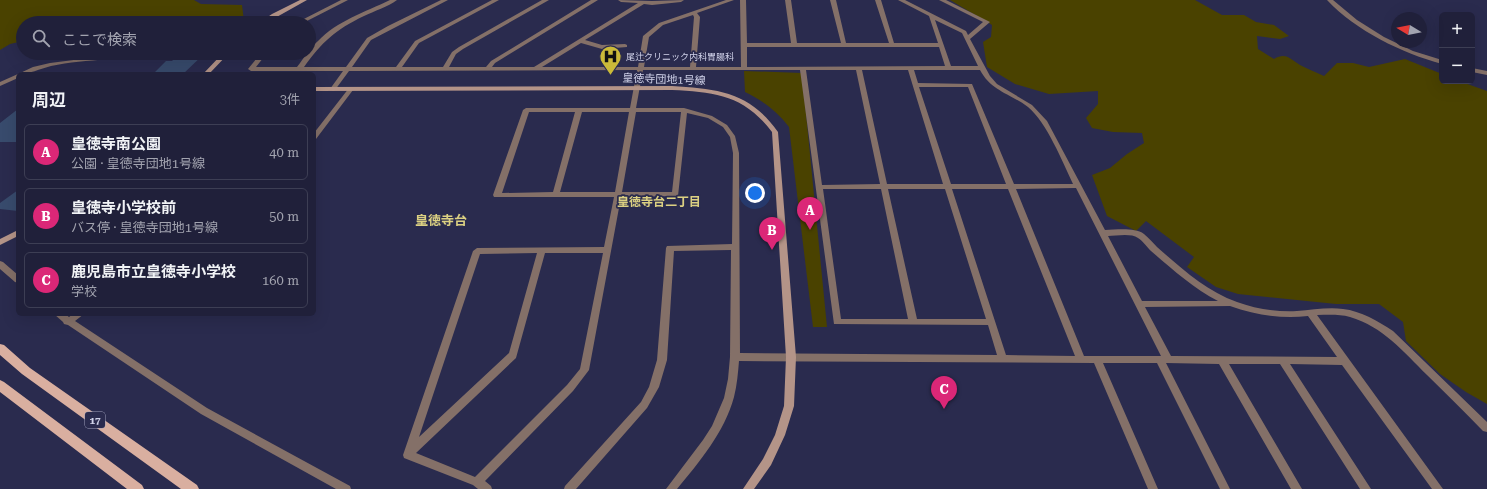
<!DOCTYPE html>
<html lang="ja">
<head>
<meta charset="utf-8">
<style>
	:root { --surface:#20203a; --page:#282842; --text:#f1f3f6; --muted:#a2a3af; --line:#3d3e54; --accent:#db2777 }
	body { margin:0; font-family:"Roboto Serif","Noto Sans JP",serif; background:var(--page); color:var(--text) }
	.controls { position:absolute; right:12px; top:12px; display:grid; overflow:hidden; border-radius:6px; box-shadow:0 4px 16px #0002 }
	.controls button { width:36px; height:36px; display:grid; place-items:center; padding:0; border:0; border-bottom:1px solid var(--line); background:var(--surface); color:var(--text); font:20px sans-serif }
	.compass { position:absolute; left:1391px; top:12px; width:36px; height:36px; border-radius:50%; background:var(--surface); box-shadow:0 4px 16px #0002; rotate:280deg }
	.you { position:absolute; left:755px; top:193px; width:14px; height:14px; margin:-10px; border:3px solid #fff; border-radius:50%; background:#1a73e8; box-shadow:0 0 0 6px #1a73e833 }
	.badge { display:grid; place-items:center; width:26px; height:26px; border-radius:50%; background:var(--accent); color:#fff; font-size:13px; font-weight:700 }
	.pin { position:absolute; translate:-50% -33px; filter:drop-shadow(0 1px 2px #0008) }
	.pin::after { content:''; position:absolute; top:21px; width:14px; height:12px; background:inherit; clip-path:polygon(0 0,100% 0,50% 100%) }
	.list { margin:0; padding:0; list-style:none }
	h2 { display:flex; justify-content:space-between; align-items:center; height:52px; margin:0; padding:0 16px; font-size:17px }
	h2 small { font-size:13px; font-weight:400; color:var(--muted) }
	.list li { display:grid; grid-template-columns:26px 1fr auto; gap:12px; align-items:center; box-sizing:border-box; height:56px; margin:0 8px 8px; padding:0 8px; border:1px solid var(--line); border-radius:6px }
	.list b { display:block; font-size:15px; white-space:nowrap }
	.list p { margin:0; font-size:13px; white-space:nowrap; color:var(--muted) }
	.list em { font-size:13px; font-style:normal; color:var(--muted) }
	.icon { flex:none; width:22px; height:22px; fill:none; stroke:currentColor; stroke-width:2; stroke-linecap:round; stroke-linejoin:round }
	.map { position:relative; flex:none; width:1487px; height:489px; overflow:hidden }
	.search { position:absolute; background:var(--surface); box-shadow:0 4px 16px #0002; left:16px; top:16px; width:300px; height:44px; display:flex; align-items:center; gap:10px; box-sizing:border-box; padding:0 14px; border-radius:22px; color:var(--muted); font-size:15px }
	.panel { position:absolute; background:var(--surface); box-shadow:0 4px 16px #0002; left:16px; top:72px; width:300px; height:244px; border-radius:6px }
	.map>svg:first-child { display:block }
	.green { fill:#4a4200 }
	.building { fill:#384b6d }
	.lines { fill:none; stroke-linecap:round; stroke-linejoin:round }
	.street { fill:#847068; fill-rule:evenodd }
	.secondary { fill:#b49488; fill-rule:evenodd }
	.primary { fill:#d9afa0; fill-rule:evenodd }
	.labels { text-anchor:middle; stroke-width:3.5; stroke-linejoin:round; paint-order:stroke }
	.far-poi-label { font-size:9px; fill:#d1d3ea; stroke:#2a2b4e; text-anchor:start }
	.shield { fill:#2a2b4e; stroke:#9fa1bb; stroke-width:1 }
	.shield-label { font-size:10px; font-weight:bold; fill:#d1d3ea }
	.street-label { font-size:11px; fill:#d1d3ea; stroke:#2a2b4e }
	.neighbourhood-label { font-size:12px; font-weight:bold; fill:#dbd082; stroke:#2a2b4e }
	.quarter-label { font-size:13px; font-weight:bold; fill:#dbd082; stroke:#2a2b4e }
</style>
</head>
<body>
<div class="map">
<svg width="1487" height="489" viewBox="0 0 1487 489">
	<rect width="100%" height="100%" fill="#2a2b4e"/>
	<path class="green" d="M0,0H194L201,4L242,5L244,21L217,23L113,22V17L92,23H23V41L10,44L0,50Z
		M950,0H1195L1222,15H1244L1256,22L1274,25L1289,36L1280,39L1257,36L1258,49L1274,59C1286,52 1290,59 1300,65C1307,69 1316,72 1324,76L1337,63H1353L1369,67L1405,59L1442,74V81H1459L1487,91V404L1466,392L1440,374L1406,341L1403,322L1379,304H1336L1238,294L1216,287L1187,267L1194,257L1146,221L1136,231L1107,216L1092,175L1110,168L1127,154L1144,143L1142,133L1113,132L1092,128L1086,118L1098,104V91L1049,94L1015,84L987,67L983,42L991,37L992,25Z
		M744,71L802,73L827,327H813L789,127C777,111 763,101 745,92Z"/>
	<path class="building" d="M180,53H205L183,74H153L166,61H172Z
		M18,109V142H0V123Z
		M18,190V211L0,209V203Z"/>
	<g class="lines">
		<path class="street" d="M341,0H348L303,23H296Z
			M390,0H397C388,7 374,11 364,16C335,30 322,42 304,67H346L367,38L388,26L441,0H448L371,40L352,67H396L415,41L492,0H499L419,43L402,67H443L452,52L459,47L542,0H549L463,49L456,54L449,67H486L491,61L591,0H598L495,63L492,67H534L638,3L621,2L618,0L652,1L684,0L681,2L652,5L644,4L585,40L602,45L625,44L627,45V47L602,49L581,43L542,67H638L643,36L659,23L726,0H734L697,13L700,17L696,67H741L740,0H746L747,43H791L785,0H791L797,43H841L830,0H836L846,43H889L875,0H881L894,43H938L929,16L898,0H905L966,31L968,35L983,22L939,0H946L990,22L970,39L990,76L997,84L1032,105L1047,121L1105,230C1116,230 1134,227 1144,234C1149,238 1153,243 1157,247C1181,268 1206,291 1237,302C1256,309 1277,312 1297,311C1312,310 1328,307 1343,309C1361,311 1378,321 1393,331L1487,422V432L1483,431C1465,412 1446,394 1427,375C1404,352 1382,326 1350,317C1339,314 1328,315 1317,315L1443,489H1432L1342,365L1290,364L1371,489H1360L1280,364H1229L1302,489H1291L1219,364L1166,363L1230,489H1220L1157,363H1103L1158,489H1148L1094,363L739,361C738,373 737,385 734,397C724,433 700,461 677,489H666L703,440L712,426L724,398L728,379L730,357L731,250L674,251L667,360L659,387L647,408L576,489H564L565,486L641,402L649,387L657,360L666,248L667,246L732,244L733,153L730,137L723,127L708,118L687,113L678,196L621,197L589,370L573,391L485,481L491,486L492,489H478L473,485L404,458L403,455L473,251L477,248L604,247L614,197H494L493,195L523,110L526,108H630L637,70L349,71L335,90L333,91L330,89L343,71H251L248,69L261,53H267L256,67H297C304,58 309,49 318,41C337,21 365,12 390,0ZM693,15L694,17L690,67H644L649,37L663,25ZM935,20L962,33L978,66H951ZM747,47H939L945,66L747,67ZM643,70H800L834,324L988,325L997,355L740,353L739,153L735,136L727,125L712,116L684,108H636ZM806,70H856L880,184L822,185ZM862,70H908L943,184H887ZM914,70H980C991,91 1011,94 1028,107C1047,123 1062,161 1073,184H1014L972,84L918,83ZM919,87H968L1006,184H951ZM529,112H575L553,192L502,193ZM582,112H629L615,192H560ZM636,112H681L672,192H622ZM1076,188L1161,356H1084L1016,189ZM823,189H881L908,319H841ZM888,189H945L986,319H917ZM952,189H1008L1075,356L1006,355ZM1108,236C1116,236 1131,233 1138,238C1143,241 1147,247 1151,251C1172,269 1193,288 1218,301H1142ZM537,253L509,353L419,437L480,254ZM545,253H603L580,369L567,385L475,477L416,453L516,358ZM1230,306C1256,315 1281,319 1308,316L1337,357L1171,356L1145,307Z
			M1327,0H1333L1357,20L1384,37L1413,51L1442,60V64C1402,53 1356,31 1327,0Z
			M129,53H143C136,58 116,58 107,59C88,61 69,62 51,66C40,69 29,74 18,74L33,67L50,63Z
			M1472,68L1487,71V75L1472,72Z
			M18,74V78L0,86V82Z
			M351,87L354,89L353,90L316,139L314,140V133L349,88Z
			M0,261L3,262L18,275V283L15,282L0,269Z
			M54,314H65L69,317L73,314H84L75,321L207,408L350,486L351,489H336L201,414L68,325L64,324L63,322Z"/>
		<path class="secondary" d="M300,0H307L266,23H259L272,14Z
			M223,53H229L209,74H203Z
			M672,86C718,89 750,92 778,132L796,357L794,406L785,435L771,465L754,489H743L763,459L775,435L784,406L786,357L772,132C744,95 715,92 672,90L314,91V87Z
			M18,230V236L0,245V239Z"/>
		<path class="primary" d="M0,344L4,345L30,368L197,485L199,489H181L22,374L0,355Z
			M0,380L4,382L142,485L144,489H127L0,392Z"/>
	</g>
	<defs>
		<symbol id="hospital-pin" viewBox="-11 -11 22 30"><path d="M0 17L-7.5 6A9.5 9.5 0 1 1 7.5 6Z" fill="#cbba39" stroke="#2a2b4e"/><path d="M-5-5h3v3.5h4V-5h3V5h-3V1.5h-4V5h-3Z" fill="#111"/></symbol>
	</defs>
	<g fill-rule="evenodd">
		<use href="#hospital-pin" x="598" y="44" width="25" height="34"/>
	</g>
	<g class="labels">
		<g class="far-poi-label">
			<text x="626" y="60">尾辻クリニック内科胃腸科</text>
		</g>
		<rect class="shield" x="85" y="412" width="20" height="16" rx="3"/>
		<g class="shield-label">
			<text x="95" y="424">17</text>
		</g>
		<g class="street-label">
			<text transform="translate(664 79) rotate(2)" y="4">皇徳寺団地1号線</text>
		</g>
		<g class="neighbourhood-label">
			<text x="659" y="206">皇徳寺台二丁目</text>
		</g>
		<g class="quarter-label">
			<text x="441" y="225">皇徳寺台</text>
		</g>
	</g>
</svg>
<div class="controls">
<button>+</button>
<button>−</button>
</div>
<svg class="compass" viewBox="-18 -18 36 36"><path d="M0-13l5 13h-10z" fill="#e53935"/><path d="M0 13l5-13h-10z" fill="#a2a3af"/></svg>
<div class="you"></div>
<div class="pin badge" style="left:810px;top:230px">A</div>
<div class="pin badge" style="left:772px;top:250px">B</div>
<div class="pin badge" style="left:944px;top:409px">C</div>
<div class="search"><svg class="icon" aria-label="search" viewBox="0 0 24 24"><circle cx="10" cy="10" r="6"/><path d="M15 15l6 6"/></svg>ここで検索</div>
<section class="panel">
<h2>周辺<small>3件</small></h2>
<ul class="list">
<li><span class="badge">A</span><div><b>皇徳寺南公園</b><p>公園 · 皇徳寺団地1号線</p></div><em>40 m</em></li>
<li><span class="badge">B</span><div><b>皇徳寺小学校前</b><p>バス停 · 皇徳寺団地1号線</p></div><em>50 m</em></li>
<li><span class="badge">C</span><div><b>鹿児島市立皇徳寺小学校</b><p>学校</p></div><em>160 m</em></li>
</ul>
</section>
</div>
</body>
</html>
